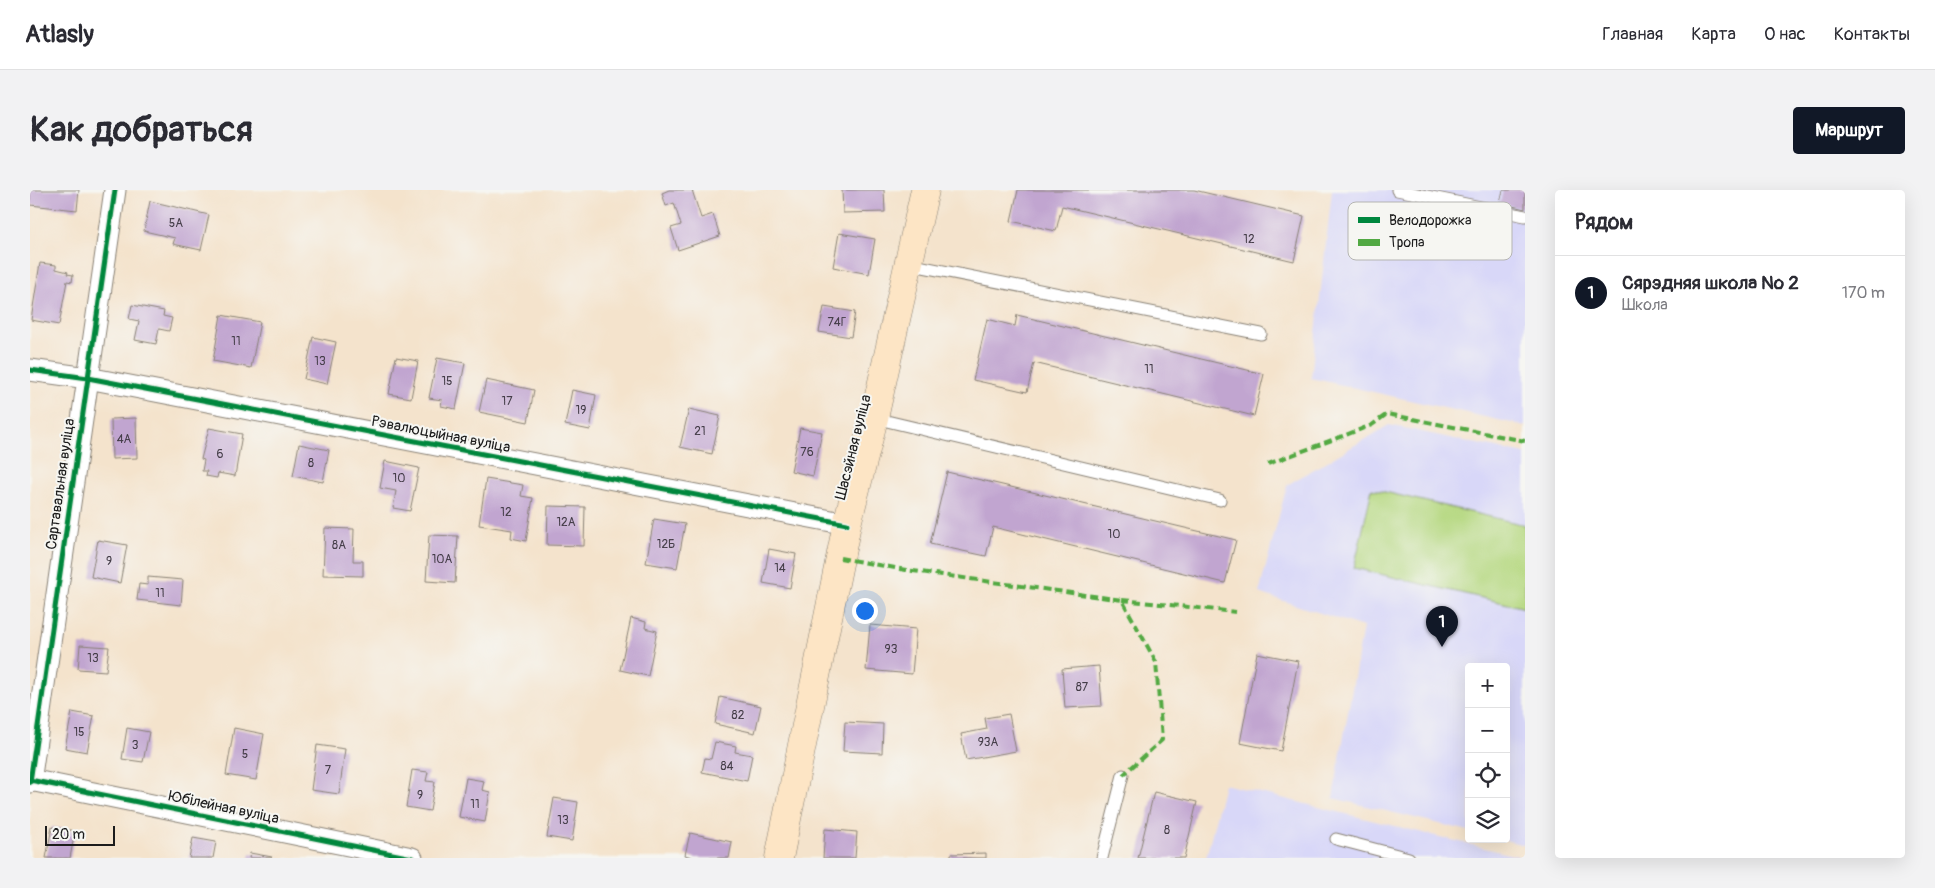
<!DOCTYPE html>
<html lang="ru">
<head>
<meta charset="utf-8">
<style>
	:root { --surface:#fff; --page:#f2f2f3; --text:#2b2b33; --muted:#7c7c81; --line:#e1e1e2; --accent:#111827 }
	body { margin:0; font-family:Pangolin,sans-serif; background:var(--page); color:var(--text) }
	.controls { position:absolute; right:15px; bottom:15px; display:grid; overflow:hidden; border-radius:5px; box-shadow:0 5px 20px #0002 }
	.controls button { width:45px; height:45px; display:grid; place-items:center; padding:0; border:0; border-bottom:1px solid var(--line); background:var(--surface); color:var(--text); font:25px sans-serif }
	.scale { position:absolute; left:15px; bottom:12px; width:70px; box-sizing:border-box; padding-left:5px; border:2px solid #1c1c1c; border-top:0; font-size:14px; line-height:18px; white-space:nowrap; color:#1c1c1c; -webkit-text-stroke:4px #f6f6f2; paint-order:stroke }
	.you { position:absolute; left:834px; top:420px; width:18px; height:18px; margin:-12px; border:4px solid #fff; border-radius:50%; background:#1a73e8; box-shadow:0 0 0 8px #1a73e833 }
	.badge { display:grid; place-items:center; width:32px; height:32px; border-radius:50%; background:var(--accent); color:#fff; font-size:16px; font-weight:700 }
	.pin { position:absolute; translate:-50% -41px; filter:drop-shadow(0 1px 2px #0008) }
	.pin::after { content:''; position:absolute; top:26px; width:18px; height:15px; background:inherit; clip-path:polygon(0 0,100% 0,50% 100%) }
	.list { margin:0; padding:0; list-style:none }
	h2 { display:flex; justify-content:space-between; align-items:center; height:65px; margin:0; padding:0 20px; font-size:21px }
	h2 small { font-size:16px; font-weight:400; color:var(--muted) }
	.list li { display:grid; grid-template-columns:32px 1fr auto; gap:15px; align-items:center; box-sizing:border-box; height:75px; padding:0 20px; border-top:1px solid var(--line) }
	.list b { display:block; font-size:19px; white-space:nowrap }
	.list p { margin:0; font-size:16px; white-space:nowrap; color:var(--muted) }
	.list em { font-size:16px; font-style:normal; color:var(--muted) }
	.icon { flex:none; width:28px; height:28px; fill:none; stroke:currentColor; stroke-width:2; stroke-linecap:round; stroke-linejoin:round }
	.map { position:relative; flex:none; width:1495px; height:668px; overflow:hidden; border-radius:5px }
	header { display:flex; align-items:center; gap:30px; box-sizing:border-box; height:70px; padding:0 25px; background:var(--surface); border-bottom:1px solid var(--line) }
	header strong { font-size:24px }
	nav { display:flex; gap:28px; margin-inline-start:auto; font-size:18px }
	.intro { display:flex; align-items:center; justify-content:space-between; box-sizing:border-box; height:120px; padding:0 30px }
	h1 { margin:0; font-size:35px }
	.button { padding:12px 22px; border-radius:5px; background:var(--accent); color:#fff; font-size:18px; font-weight:700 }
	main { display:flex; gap:30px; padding:0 30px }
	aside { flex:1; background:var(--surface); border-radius:5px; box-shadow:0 5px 20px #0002 }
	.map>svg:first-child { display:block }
	.built { fill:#d8d7f8 }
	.green { fill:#b5d880; stroke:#687a4e }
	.building { fill:#c1a5d0 }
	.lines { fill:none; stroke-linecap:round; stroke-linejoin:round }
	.lane-casing { stroke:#888074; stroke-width:13 }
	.street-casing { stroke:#888074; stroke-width:23 }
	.secondary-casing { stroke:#888074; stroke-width:29 }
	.lane { stroke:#fff; stroke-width:11 }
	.street { stroke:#fff; stroke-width:21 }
	.secondary { stroke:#fde5c5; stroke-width:28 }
	.quiet { stroke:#52a943; stroke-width:4; stroke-dasharray:8 4; stroke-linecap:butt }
	.cycleway-casing { stroke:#f6f6f2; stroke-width:8 }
	.cycleway { stroke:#00873e; stroke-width:5 }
	.labels { text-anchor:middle; stroke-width:4; stroke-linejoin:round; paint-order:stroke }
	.number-label { font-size:12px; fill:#453e49 }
	.street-label { font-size:15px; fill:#1c1c1c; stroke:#f6f6f2 }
	.key { fill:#f6f6f2; stroke:#b5b5b2; stroke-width:1 }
	.key-label { font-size:14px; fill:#1c1c1c }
</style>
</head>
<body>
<header>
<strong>Atlasly</strong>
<nav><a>Главная</a><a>Карта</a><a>О нас</a><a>Контакты</a></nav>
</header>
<div class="intro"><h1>Как добраться</h1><a class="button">Маршрут</a></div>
<main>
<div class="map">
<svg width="1495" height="668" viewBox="0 0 1495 668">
	<rect width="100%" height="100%" fill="#f6f6f2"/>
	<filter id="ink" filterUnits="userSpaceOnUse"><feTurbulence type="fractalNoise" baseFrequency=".02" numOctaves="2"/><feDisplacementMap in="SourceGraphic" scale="10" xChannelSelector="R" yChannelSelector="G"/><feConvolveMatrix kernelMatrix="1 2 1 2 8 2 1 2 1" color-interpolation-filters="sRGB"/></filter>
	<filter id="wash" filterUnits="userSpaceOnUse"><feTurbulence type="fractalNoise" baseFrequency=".0096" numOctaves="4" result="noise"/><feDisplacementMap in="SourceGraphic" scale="20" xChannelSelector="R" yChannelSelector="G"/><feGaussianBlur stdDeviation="1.12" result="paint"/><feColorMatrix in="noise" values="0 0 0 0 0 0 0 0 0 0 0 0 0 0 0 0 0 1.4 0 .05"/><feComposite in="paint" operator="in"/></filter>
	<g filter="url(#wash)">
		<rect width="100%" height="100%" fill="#f4e3cc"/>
		<path class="built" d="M1302,0H1495V236L1281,188Z
			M1359,235L1495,264V655L1471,649H1476V477H1439V641L1303,608L1333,437L1229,403L1257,295Z
			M1194,594L1495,668H1176Z"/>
		<path class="green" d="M1342,299L1495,335V418L1324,378Z"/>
		<g id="blocks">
			<path class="building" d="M0,0H49L47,20L0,15Z
				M639,0H662L671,28L683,24L690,46L648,60L641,38L651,35L644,13L636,16L632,3Z
				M812,0H854L855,22L813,23Z
				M988,0H1164L1274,26L1264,71L1032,16L1026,41L981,31Z
				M1473,0H1495V19L1470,13Z
				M120,11L179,25L171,60L143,54L145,48L114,41Z
				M809,43L845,49L839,84L803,77Z
				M10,73L26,75V79L38,82L37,84L43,85L42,92L37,91L29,135L1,130Z
				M102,115L134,121L133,126L142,128L139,141L129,139L126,154L105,150L109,131L99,129Z
				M794,117L825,122L821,147L789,142Z
				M191,125L230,132L221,178L183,171Z
				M987,125L1234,184L1224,226L1004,173L997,202L943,190L957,129L985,136Z
				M283,147L306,152L297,194L274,189Z
				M366,167L388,171L381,208L359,204Z
				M407,168L435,173L426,219L411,216L412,210L399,208Z
				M456,190L504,200L498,232L449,222Z
				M542,200L566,205L560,240L535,235Z
				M659,219L690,226L682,264L650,257Z
				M106,228L107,268L82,269L81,229Z
				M179,238L212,244L205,286L188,283L187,288L176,286L177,281H172L174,270L171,269Z
				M770,238L792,242L783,286L761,281Z
				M269,254L299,260L293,292L263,286Z
				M355,271L389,278L380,321L363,318L366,301L350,298Z
				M917,282L1206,350L1195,393L963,337L956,366L900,354Z
				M456,289L493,295L491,306L503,308L496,351L481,348L482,340L449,335Z
				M518,316L555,317L554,356L517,355Z
				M624,329L655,334L647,378L616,373Z
				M295,338L324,339L323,371H333V386L293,385Z
				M399,345L428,346L425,393L396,391Z
				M68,350L97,355L90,393L61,387Z
				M739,359L766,364L760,398L733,393Z
				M118,387L153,390L151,415L107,410L109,394L118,395Z
				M601,428L616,432L615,438L627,441L618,486L590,480Z
				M840,435L886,439L882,484L836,480Z
				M50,455L79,457L76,481L48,479Z
				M1227,463L1268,471L1251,561L1210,553Z
				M1069,476L1072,516L1035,518L1032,479Z
				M690,507L731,516L725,543L685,534Z
				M42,522L64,526L57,562L35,558Z
				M979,524L986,561L936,570L931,544L957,539L955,528Z
				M815,532L853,534L852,563L813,561Z
				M97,538L119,542L113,572L92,569Z
				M204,538L234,544L226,590L196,585Z
				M685,552L706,556L705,562L722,565L717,591L672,582L675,568L681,569Z
				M287,555L315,559L309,604L281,600Z
				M382,580L398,582L396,591L405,592L400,621L376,617Z
				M436,588L454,591L452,600L460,602L455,632L429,627Z
				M1124,602L1167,612L1154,668H1108Z
				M524,608L548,612L542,651L517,647Z
				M22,637L45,641L40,668H16Z
				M795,639L827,642L825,668H793Z
				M660,643L702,652L699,668H665L655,665Z
				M163,648L186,652L183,668H159Z
				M220,663L242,667L241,668H219Z
				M956,663V668H921V664Z"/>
		</g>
	</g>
	<g filter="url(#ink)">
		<use href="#blocks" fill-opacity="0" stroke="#888074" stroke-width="1"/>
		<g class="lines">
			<defs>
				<path id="lane" d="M1367,0L1495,26
					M878,74L1231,144
					M844,228L1190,310
					M1306,649L1379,668
					M1072,668L1093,585"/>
				<path id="street" d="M0,180L58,188L817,334
					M0,590L382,668
					M0,592L85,0"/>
				<path id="secondary" d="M749,668L817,334L844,228L895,0"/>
			</defs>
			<use href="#lane" class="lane-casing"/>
			<use href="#street" class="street-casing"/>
			<use href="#secondary" class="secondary-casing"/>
			<use href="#lane" class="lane"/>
			<use href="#street" class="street"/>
			<use href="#secondary" class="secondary"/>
			<path class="quiet" d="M1238,274L1342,235L1357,224L1495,251
				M810,368L876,380L1092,410L1126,472L1132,550L1093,585
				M1092,410L1206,422"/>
			<defs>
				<path id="cycleway" d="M0,180L58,188L817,334
					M0,590L382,668
					M0,592L85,0"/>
			</defs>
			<use href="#cycleway" class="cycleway-casing"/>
			<use href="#cycleway" class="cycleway"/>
		</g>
	</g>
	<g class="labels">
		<g class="number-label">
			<text x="146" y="37">5А</text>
			<text x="1219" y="53">12</text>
			<text x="807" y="136">74Г</text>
			<text x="206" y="155">11</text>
			<text x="290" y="175">13</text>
			<text x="1119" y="183">11</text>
			<text x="417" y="195">15</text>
			<text x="477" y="215">17</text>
			<text x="551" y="224">19</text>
			<text x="670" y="245">21</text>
			<text x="94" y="253">4А</text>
			<text x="777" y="266">76</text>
			<text x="190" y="268">6</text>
			<text x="281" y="277">8</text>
			<text x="369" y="292">10</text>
			<text x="476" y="326">12</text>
			<text x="536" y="336">12А</text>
			<text x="1084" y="348">10</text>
			<text x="636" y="358">12Б</text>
			<text x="309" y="359">8А</text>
			<text x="412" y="373">10А</text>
			<text x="79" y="375">9</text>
			<text x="750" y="382">14</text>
			<text x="130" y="407">11</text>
			<text x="861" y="463">93</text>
			<text x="63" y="472">13</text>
			<text x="1052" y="501">87</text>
			<text x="708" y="529">82</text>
			<text x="49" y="546">15</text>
			<text x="958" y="556">93А</text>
			<text x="105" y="559">3</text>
			<text x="215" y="568">5</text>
			<text x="697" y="580">84</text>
			<text x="298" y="584">7</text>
			<text x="390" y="609">9</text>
			<text x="445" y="618">11</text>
			<text x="533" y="634">13</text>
			<text x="1137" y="644">8</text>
		</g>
		<g class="street-label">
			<text transform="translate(411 244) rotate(11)" y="5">Рэвалюцыйная вуліца</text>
			<text transform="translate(823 257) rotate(-76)" y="5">Шасэйная вуліца</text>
			<text transform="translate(30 294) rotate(-82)" y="5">Сартавальная вуліца</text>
			<text transform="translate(194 617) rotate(12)" y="5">Юбілейная вуліца</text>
		</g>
	</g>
	<rect x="1318" y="12" width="164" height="58" rx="8" class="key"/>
	<rect x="1328" y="27" width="22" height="6" fill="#00873e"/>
	<rect x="1328" y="49" width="22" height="7" fill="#52a943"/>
	<g class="key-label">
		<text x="1359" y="35">Велодорожка</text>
		<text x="1359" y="57">Тропа</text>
	</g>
</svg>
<div class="controls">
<button>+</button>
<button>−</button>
<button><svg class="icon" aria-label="locate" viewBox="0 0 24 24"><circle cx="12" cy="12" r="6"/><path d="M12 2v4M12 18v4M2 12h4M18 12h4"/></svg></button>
<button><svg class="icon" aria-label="layers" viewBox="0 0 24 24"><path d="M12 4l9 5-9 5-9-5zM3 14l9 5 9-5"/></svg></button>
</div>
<div class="scale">20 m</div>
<div class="you"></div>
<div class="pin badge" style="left:1412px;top:457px">1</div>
</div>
<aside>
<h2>Рядом<small></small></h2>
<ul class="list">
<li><span class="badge">1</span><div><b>Сярэдняя школа № 2</b><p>Школа</p></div><em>170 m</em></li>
</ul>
</aside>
</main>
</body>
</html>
